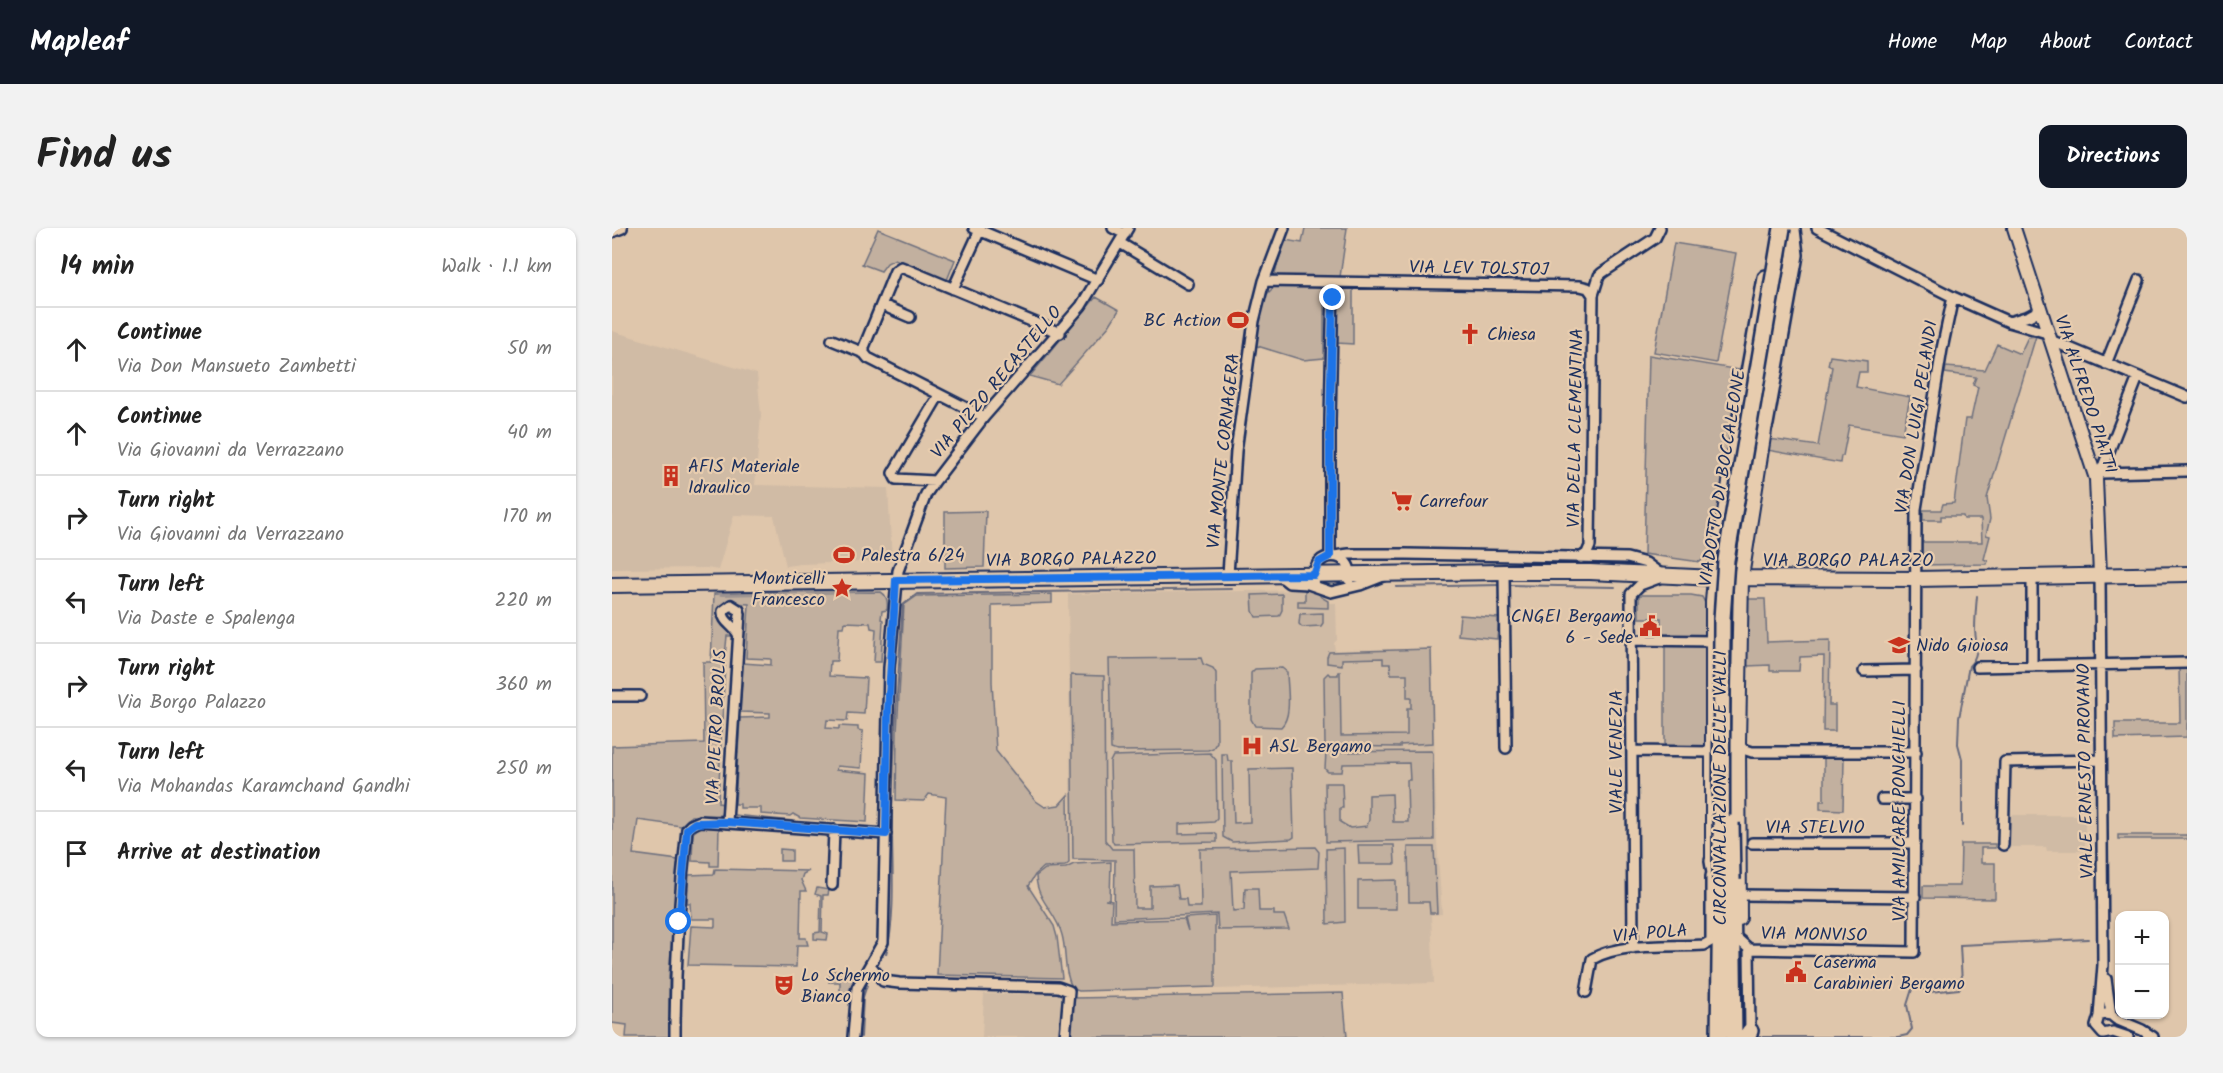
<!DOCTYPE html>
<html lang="en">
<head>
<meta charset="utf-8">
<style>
	:root { --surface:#fff; --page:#f2f2f2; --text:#222; --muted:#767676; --line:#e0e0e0; --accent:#111827 }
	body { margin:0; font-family:Kalam,sans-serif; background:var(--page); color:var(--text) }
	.controls { position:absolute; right:18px; bottom:18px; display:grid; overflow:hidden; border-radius:12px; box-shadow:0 2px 4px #0004 }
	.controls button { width:54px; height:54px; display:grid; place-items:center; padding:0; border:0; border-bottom:2px solid var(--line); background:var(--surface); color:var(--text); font:30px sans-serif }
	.stop { position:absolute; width:18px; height:18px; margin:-14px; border:4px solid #1a73e8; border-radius:50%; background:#fff }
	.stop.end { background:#1a73e8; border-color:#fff; box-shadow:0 2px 6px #0008 }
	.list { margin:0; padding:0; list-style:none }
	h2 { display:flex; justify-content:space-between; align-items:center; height:78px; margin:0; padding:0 24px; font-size:26px }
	h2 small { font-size:20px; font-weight:400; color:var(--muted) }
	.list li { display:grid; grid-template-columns:39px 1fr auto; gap:18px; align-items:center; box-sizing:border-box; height:84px; padding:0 24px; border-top:2px solid var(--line) }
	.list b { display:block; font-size:22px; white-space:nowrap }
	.list p { margin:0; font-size:20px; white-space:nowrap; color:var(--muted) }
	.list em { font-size:20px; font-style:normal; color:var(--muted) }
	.icon { flex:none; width:33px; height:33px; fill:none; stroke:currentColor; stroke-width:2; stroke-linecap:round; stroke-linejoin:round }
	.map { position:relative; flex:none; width:1575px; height:809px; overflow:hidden; border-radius:12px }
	header { display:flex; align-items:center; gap:36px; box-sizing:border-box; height:84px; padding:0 30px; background:var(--accent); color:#fff }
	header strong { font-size:28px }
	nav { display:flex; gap:33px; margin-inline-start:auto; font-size:21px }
	.intro { display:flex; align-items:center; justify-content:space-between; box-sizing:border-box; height:144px; padding:0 36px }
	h1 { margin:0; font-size:42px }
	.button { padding:15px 27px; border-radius:12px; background:var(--accent); color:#fff; font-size:21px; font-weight:700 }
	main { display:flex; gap:36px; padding:0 36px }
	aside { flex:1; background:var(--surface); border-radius:12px; box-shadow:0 2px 4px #0004 }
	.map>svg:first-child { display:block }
	.built { fill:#d0bba5 }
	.green { fill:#c2b09f; stroke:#6e707e; stroke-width:1.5 }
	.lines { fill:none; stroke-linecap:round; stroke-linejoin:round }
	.stream { stroke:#686b7d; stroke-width:2 }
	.canal { stroke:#9c9391; stroke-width:8 }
	.minor-casing { stroke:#1b2f5e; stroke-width:14 }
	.tertiary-casing { stroke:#1b2f5e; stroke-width:16 }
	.secondary-casing { stroke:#1b2f5e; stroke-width:18 }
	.trunk-casing { stroke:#1b2f5e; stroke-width:20 }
	.minor { stroke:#e7ccae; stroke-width:9 }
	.tertiary { stroke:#e7ccae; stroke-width:12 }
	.secondary { stroke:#e7ccae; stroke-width:14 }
	.trunk { stroke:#e7ccae; stroke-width:15 }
	.trunk-bridge-casing { stroke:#1b2f5e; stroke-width:20; stroke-linecap:butt }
	.trunk-bridge { stroke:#e7ccae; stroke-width:15 }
	.route { stroke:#1a73e8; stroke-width:8 }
	.labels { text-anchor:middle; stroke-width:4.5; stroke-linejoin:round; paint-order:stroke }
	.street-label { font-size:18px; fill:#1b2f5e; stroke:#e7ccae }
	.poi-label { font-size:18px; fill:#1b2f5e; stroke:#e7ccae; text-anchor:start }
</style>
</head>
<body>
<header>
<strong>Mapleaf</strong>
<nav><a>Home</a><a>Map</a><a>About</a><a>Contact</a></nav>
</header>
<div class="intro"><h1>Find us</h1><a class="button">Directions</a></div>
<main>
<aside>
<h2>14 min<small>Walk · 1.1 km</small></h2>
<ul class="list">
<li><svg class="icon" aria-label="ahead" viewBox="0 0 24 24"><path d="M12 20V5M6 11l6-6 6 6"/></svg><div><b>Continue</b><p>Via Don Mansueto Zambetti</p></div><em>50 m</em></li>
<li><svg class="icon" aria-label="ahead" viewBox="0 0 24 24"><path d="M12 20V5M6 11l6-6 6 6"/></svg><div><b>Continue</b><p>Via Giovanni da Verrazzano</p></div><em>40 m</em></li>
<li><svg class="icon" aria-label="right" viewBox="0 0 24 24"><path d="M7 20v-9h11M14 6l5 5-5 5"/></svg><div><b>Turn right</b><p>Via Giovanni da Verrazzano</p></div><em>170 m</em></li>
<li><svg class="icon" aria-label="left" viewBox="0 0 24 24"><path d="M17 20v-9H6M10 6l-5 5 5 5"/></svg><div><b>Turn left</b><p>Via Daste e Spalenga</p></div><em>220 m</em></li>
<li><svg class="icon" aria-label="right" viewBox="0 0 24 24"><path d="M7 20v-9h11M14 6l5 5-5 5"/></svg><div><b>Turn right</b><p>Via Borgo Palazzo</p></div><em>360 m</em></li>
<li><svg class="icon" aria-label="left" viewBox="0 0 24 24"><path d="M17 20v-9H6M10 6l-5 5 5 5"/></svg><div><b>Turn left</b><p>Via Mohandas Karamchand Gandhi</p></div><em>250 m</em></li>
<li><svg class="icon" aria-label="arrive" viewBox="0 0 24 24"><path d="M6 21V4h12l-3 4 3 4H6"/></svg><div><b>Arrive at destination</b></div></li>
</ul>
</aside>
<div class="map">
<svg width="1575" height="809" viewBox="0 0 1575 809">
	<rect width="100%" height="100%" fill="#dfc6ab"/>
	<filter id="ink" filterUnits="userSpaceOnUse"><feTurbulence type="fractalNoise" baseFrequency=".0167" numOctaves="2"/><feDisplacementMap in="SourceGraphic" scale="12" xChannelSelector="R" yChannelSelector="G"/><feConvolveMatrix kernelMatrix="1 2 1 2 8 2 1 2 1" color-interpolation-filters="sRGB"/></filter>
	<g filter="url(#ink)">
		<path class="built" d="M0,103L145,146L149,187L143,257L276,260L280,333L189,336L174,338L162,288L122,287L106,342L95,340L0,341Z
			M704,362L707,367L714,371L717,375H724L725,412L722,415L723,422L820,421L825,614L830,686L819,687L822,755L604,761L603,687L501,692L502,633H459L456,366Z
			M1396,587H1473V623H1435L1434,619H1396Z
			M372,766H454L448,809H370Z"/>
		<path class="green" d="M693,0H735L728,49L669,50L663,45L673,12L690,15Z
			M266,1L343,32L335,52L283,31L275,35L269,43L250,36Z
			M1062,15L1124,25L1104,135L1042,124Z
			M662,59H707L712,64V130L691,132L642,117L653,68Z
			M734,60L741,61V116L725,115L726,67Z
			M484,69L507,82L497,98L446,156L418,148Z
			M1424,108L1375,270L1378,291L1374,307L1378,308L1372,331L1376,333L1375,336L1307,337V314H1370L1369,291H1352L1351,288H1329V292H1311V282H1329L1331,276L1342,275L1353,191H1359L1366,159L1361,157L1364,149L1333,145L1334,139L1373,142L1385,116L1408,126L1416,109Z
			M1037,127L1134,143L1103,318L1088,334L1032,326Z
			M1218,128L1255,133V144H1247L1244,159L1298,169L1291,206L1237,197L1231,228H1229L1228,235L1155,222L1157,211L1206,218L1220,139L1216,137Z
			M374,283L372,339L333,340V284Z
			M693,362H704L709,369L716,373V380L686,379V373H693Z
			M269,364C276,368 276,375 275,382L270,383L269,391L271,392L269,434H262L264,401L259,400L258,395L233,394L232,399H227L225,433H218L217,448L254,450L252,486L236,485L235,493L215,492L214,500L227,501V498L246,499V502L251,503L249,540L225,538L224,542L257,545L255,594L188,590L181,586L178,588L149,586V580H128V576H123L128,490L158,489V485L128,484L131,435L159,437V431L134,430L137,376L119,375L113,377L123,408H115L113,428H108V434L113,435L106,575L112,576V584L108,587L79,588L69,598L26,592L21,626L66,632L57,748V809H14L15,797L0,795V518L92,515L91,434H99L102,366Z
			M440,366V375L380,377V454L384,523L424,573L433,579L447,577L456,567L457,635L453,638L432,639L423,647L416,658L442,698L445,709L450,750L325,747L334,569L317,566L312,573L284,572L285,504L292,377L305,368Z
			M670,366V382L667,388L644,389L641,383L640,367Z
			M1027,367H1079L1090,369L1094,377V407L1049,408V390H1027Z
			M1134,371H1153L1155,414L1218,412L1217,477H1223V503H1211L1212,428L1188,429L1187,443H1158V437L1135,438Z
			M711,385V395L709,398L690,399L687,396L688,386Z
			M848,387L887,390L885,411L846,407Z
			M1053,416H1096V519H1053Z
			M819,421L821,515L788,517V519L713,518L712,449L716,445L718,447H726V444H728L729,508L795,507V480H799V470H795V446H779L778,436H771V430L730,431V437L715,435V429L717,424Z
			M589,430L591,436L601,440L604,445L605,514L601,520L596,522L505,523L499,521L497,431Z
			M1567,438H1575V509L1503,511V495H1568Z
			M670,440L675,444C675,459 681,488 669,499L643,498L639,491V445L643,441Z
			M459,447L492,448L493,612L500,621H522L523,680H538V658L565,657L567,671H574L575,679H589L588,621L703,619L707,624L706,640L619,643L621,683L632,682L633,660H646L647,683H662V687H672L677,701L606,702L605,686L502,691L503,632L461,631Z
			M819,523L821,525L822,612L714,614L713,555H730L731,580H728V594L738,600L755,598L757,592V567L780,566L781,594H796L795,552H798L797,535L731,536L730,544H716L713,541L714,524Z
			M598,525L604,532L605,591L602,594L567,596V606L602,605L605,607V614L502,616L500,612L498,534L501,528Z
			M610,526H615L616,533H620L622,595L638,594L637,541L680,540L682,609L679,611L620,614L611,609Z
			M1212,530H1232L1231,582L1208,581V573H1212Z
			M122,587L181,593L180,596L126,592Z
			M88,599L107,600L106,638H98V634L80,633L81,605Z
			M1506,607H1575V611H1506Z
			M1349,616H1383V620H1369V635H1383V671L1311,670V658H1348Z
			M746,617H782L783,636H747Z
			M796,619H822L825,685H818L817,674H797Z
			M732,620L733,694L715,696L714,621Z
			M168,621L180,622V633H168Z
			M499,634L498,672H493L500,673L499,693L572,691L576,703L573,690L603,688V759L467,763L461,761C451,744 455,725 450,707C444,683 425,674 424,648L433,641L454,640L462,636Z
			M103,641L197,643L191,646L189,652L194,663H189L188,710H194L196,717H185L184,739L76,737L79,698L103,699V691H79L78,675H75L77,647L102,646Z
			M784,652V681H746V653Z
			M205,660L217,662L216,667H211L210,704L216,706L215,712L202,711V705L208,704L209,668L203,666Z
			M218,743L245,744L236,765H228V754H217Z
			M731,765L735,809H457L462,770Z"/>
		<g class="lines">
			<path class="stream" d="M897,357L1003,359
				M784,359L887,357
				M1350,598V531L1346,516L1347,490L1357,438C1368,427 1364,416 1363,402C1363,391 1364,379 1365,368
				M274,726C285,688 279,625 280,584C282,515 286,446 291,377L305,366L620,361
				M249,809L251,769L255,757
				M1145,809H1286L1295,807L1300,801L1295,777L1301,758L1318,764L1347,761L1350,755L1348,717L1476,711"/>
			<path class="canal" d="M110,364L258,360"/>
			<defs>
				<path id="minor" d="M362,0L486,52
					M501,0L513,6
					M1205,0L1341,69L1397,94L1435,105
					M0,4L10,0
					M508,15L576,56
					M652,53L968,58L976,60L981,67
					M341,61L368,2
					M270,77L298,89
					M1397,94L1417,88L1428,82
					M220,112L252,125L256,130L372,189
					M1438,112L1575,169
					M252,125V119L283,43L289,39L448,105
					M1494,136L1527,52
					M1488,245L1575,243
					M1484,251L1492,236L1526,149
					M323,253L284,251L281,245L327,167
					M718,328V192L721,55
					M722,328L737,326H794L1015,330L1034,335L1050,347
					M969,330L975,325L978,318L981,67L987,48L990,45L1043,10L1048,0
					M892,344L894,520
					M616,347L624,223L642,93L652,53L672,0
					M667,347L677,355L696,356L719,364L748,357L771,348
					M1488,347L1491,737L1487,788L1484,798L1491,806L1501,804L1516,809
					M703,351C698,320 745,322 737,352
					M1021,412L1101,413
					M1420,438V349
					M1365,439L1575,435
					M1252,443L1304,442
					M0,468H28
					M1126,515L1131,521L1140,524H1304
					M1020,523L1100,524
					M1270,571H1304
					M115,594L128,386L127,382L119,377L111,383C110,393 121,397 126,406
					M1140,615H1303
					M1391,617L1393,534L1489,532
					M220,657L222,602
					M1128,667L1303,669
					M1127,712L1137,721L1138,803
					M1021,720L1019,366L1028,357L1047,350
					M1137,721L1302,724L1304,281L1330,121L1341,69
					M259,738L271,753L287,755L446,759L457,763L453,809
					M1494,751L1499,787
					M974,764L980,731C1009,714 1059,719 1092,717L1099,713V648
					M1487,788L1493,786L1499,787L1504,791L1530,802L1541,809
					M63,809C63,740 67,670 75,601L79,597L88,593L274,606
					M241,809L245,760L271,714L277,440L286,343L314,266L323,253L372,189L469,78L516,0"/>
				<path id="tertiary" d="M1402,0L1484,251L1488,347"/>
				<path id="secondary" d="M0,357L892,344H978L1103,350L1304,351L1575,346
					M1101,633V374L1104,338L1129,189
					M1127,690L1126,515L1129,349L1153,196"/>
				<path id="trunk" d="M1129,189L1154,50
					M1153,196L1183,27L1180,2
					M1101,633L1105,657
					M1120,652L1122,809
					M1107,809L1109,653
					M1134,809L1138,803"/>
			</defs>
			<use href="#minor" class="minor-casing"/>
			<use href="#tertiary" class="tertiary-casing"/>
			<use href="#secondary" class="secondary-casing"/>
			<use href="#trunk" class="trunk-casing"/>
			<use href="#minor" class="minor"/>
			<use href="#tertiary" class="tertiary"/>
			<use href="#secondary" class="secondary"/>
			<use href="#trunk" class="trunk"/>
			<defs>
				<path id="trunk-bridge" d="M1119,595L1120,652
					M1109,653L1110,391L1114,332L1170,0"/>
			</defs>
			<use href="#trunk-bridge" class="trunk-bridge-casing"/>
			<use href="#trunk-bridge" class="trunk-bridge"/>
		</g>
	</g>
	<g class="lines" filter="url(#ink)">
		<path class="route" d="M67,694L75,601L83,595L115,594L274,606L276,483L284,352L702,347L707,334L718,328V192L721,70"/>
	</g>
	<defs>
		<symbol id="stadium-bare" viewBox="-9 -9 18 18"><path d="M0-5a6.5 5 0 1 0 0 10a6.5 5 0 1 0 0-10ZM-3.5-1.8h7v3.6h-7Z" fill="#c8321e" stroke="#e7ccae" stroke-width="2.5" paint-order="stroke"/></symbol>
		<symbol id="church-bare" viewBox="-9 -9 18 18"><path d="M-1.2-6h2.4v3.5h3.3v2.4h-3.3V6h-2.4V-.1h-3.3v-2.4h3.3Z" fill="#c8321e" stroke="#e7ccae" stroke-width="2.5" paint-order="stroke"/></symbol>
		<symbol id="building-bare" viewBox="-9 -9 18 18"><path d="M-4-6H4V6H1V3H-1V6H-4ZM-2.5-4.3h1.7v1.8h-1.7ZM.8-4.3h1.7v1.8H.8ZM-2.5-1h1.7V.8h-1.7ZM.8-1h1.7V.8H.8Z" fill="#c8321e" stroke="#e7ccae" stroke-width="2.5" paint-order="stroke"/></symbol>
		<symbol id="supermarket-bare" viewBox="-9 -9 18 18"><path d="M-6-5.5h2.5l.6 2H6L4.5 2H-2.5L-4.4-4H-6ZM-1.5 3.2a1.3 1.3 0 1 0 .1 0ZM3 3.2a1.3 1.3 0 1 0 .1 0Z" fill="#c8321e" stroke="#e7ccae" stroke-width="2.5" paint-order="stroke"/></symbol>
		<symbol id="sight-bare" viewBox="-9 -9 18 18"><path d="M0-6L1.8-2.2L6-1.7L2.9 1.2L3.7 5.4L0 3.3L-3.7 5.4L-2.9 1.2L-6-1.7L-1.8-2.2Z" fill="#c8321e" stroke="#e7ccae" stroke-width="2.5" paint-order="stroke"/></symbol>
		<symbol id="civic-bare" viewBox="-9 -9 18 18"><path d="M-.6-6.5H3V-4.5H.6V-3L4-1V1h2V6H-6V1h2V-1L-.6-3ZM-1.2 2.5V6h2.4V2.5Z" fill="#c8321e" stroke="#e7ccae" stroke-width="2.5" paint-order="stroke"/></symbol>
		<symbol id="school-bare" viewBox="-9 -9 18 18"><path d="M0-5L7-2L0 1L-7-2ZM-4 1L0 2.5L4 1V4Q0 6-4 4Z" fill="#c8321e" stroke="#e7ccae" stroke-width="2.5" paint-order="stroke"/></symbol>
		<symbol id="hospital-bare" viewBox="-9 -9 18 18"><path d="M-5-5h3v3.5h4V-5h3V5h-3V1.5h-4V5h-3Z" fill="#c8321e" stroke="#e7ccae" stroke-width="2.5" paint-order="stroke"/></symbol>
		<symbol id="theatre-bare" viewBox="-9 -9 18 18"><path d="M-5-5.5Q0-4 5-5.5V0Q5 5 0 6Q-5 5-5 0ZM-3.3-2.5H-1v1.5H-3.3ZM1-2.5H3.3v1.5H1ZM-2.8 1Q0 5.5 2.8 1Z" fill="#c8321e" stroke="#e7ccae" stroke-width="2.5" paint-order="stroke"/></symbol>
	</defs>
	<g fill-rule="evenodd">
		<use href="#stadium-bare" x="611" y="77" width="30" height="30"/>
		<use href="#church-bare" x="843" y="91" width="30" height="30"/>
		<use href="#building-bare" x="44" y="233" width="30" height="30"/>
		<use href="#supermarket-bare" x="775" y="258" width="30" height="30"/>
		<use href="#stadium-bare" x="217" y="312" width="30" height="30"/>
		<use href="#sight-bare" x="215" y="345" width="30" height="30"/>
		<use href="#civic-bare" x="1023" y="383" width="30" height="30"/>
		<use href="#school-bare" x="1272" y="402" width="30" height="30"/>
		<use href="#hospital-bare" x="625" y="503" width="30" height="30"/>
		<use href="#civic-bare" x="1169" y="729" width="30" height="30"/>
		<use href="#theatre-bare" x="157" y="742" width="30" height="30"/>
	</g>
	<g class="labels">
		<g class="street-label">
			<text transform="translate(867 40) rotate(1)" y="6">VIA LEV TOLSTOJ</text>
			<text transform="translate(384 154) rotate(-50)" y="6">VIA PIZZO RECASTELLO</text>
			<text transform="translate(1474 166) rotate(72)" y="6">VIA ALFREDO PIATTI</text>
			<text transform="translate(1304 189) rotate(-81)" y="6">VIA DON LUIGI PELANDI</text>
			<text transform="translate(963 200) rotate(-89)" y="6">VIA DELLA CLEMENTINA</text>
			<text transform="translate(611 223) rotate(-84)" y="6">VIA MONTE CORNAGERA</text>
			<text transform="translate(1110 250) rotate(-81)" y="6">VIADOTTO DI BOCCALEONE</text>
			<text transform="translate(459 331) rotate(-1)" y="6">VIA BORGO PALAZZO</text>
			<text x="1236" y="338">VIA BORGO PALAZZO</text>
			<text transform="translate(104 499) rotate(-87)" y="6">VIA PIETRO BROLIS</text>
			<text transform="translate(1004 524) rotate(-90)" y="6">VIALE VENEZIA</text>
			<text transform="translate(1473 543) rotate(-91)" y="6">VIALE ERNESTO PIROVANO</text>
			<text transform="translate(1108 560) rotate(-90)" y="6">CIRCONVALLAZIONE DELLE VALLI</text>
			<text transform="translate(1287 583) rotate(-90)" y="6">VIA AMILCARE PONCHIELLI</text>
			<text x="1203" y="605">VIA STELVIO</text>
			<text transform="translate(1038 705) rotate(-5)" y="6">VIA POLA</text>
			<text transform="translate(1202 706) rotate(1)" y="6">VIA MONVISO</text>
		</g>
		<g class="poi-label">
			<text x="609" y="98" text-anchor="end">BC Action</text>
			<text x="875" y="112">Chiesa</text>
			<text x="76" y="244">AFIS Materiale<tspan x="76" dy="21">Idraulico</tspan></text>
			<text x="807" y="279">Carrefour</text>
			<text x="249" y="333">Palestra 6/24</text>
			<text x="213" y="356" text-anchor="end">Monticelli<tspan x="213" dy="21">Francesco</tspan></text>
			<text x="1021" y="394" text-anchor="end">CNGEI Bergamo<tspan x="1021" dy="21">6 - Sede</tspan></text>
			<text x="1304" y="423">Nido Gioiosa</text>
			<text x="657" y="524">ASL Bergamo</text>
			<text x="1201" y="740">Caserma<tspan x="1201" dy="21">Carabinieri Bergamo</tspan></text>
			<text x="189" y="753">Lo Schermo<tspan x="189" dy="21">Bianco</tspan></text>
		</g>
	</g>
</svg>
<div class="controls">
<button>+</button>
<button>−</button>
</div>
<div class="stop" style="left:67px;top:694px"></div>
<div class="stop end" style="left:721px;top:70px"></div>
</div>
</main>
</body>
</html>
